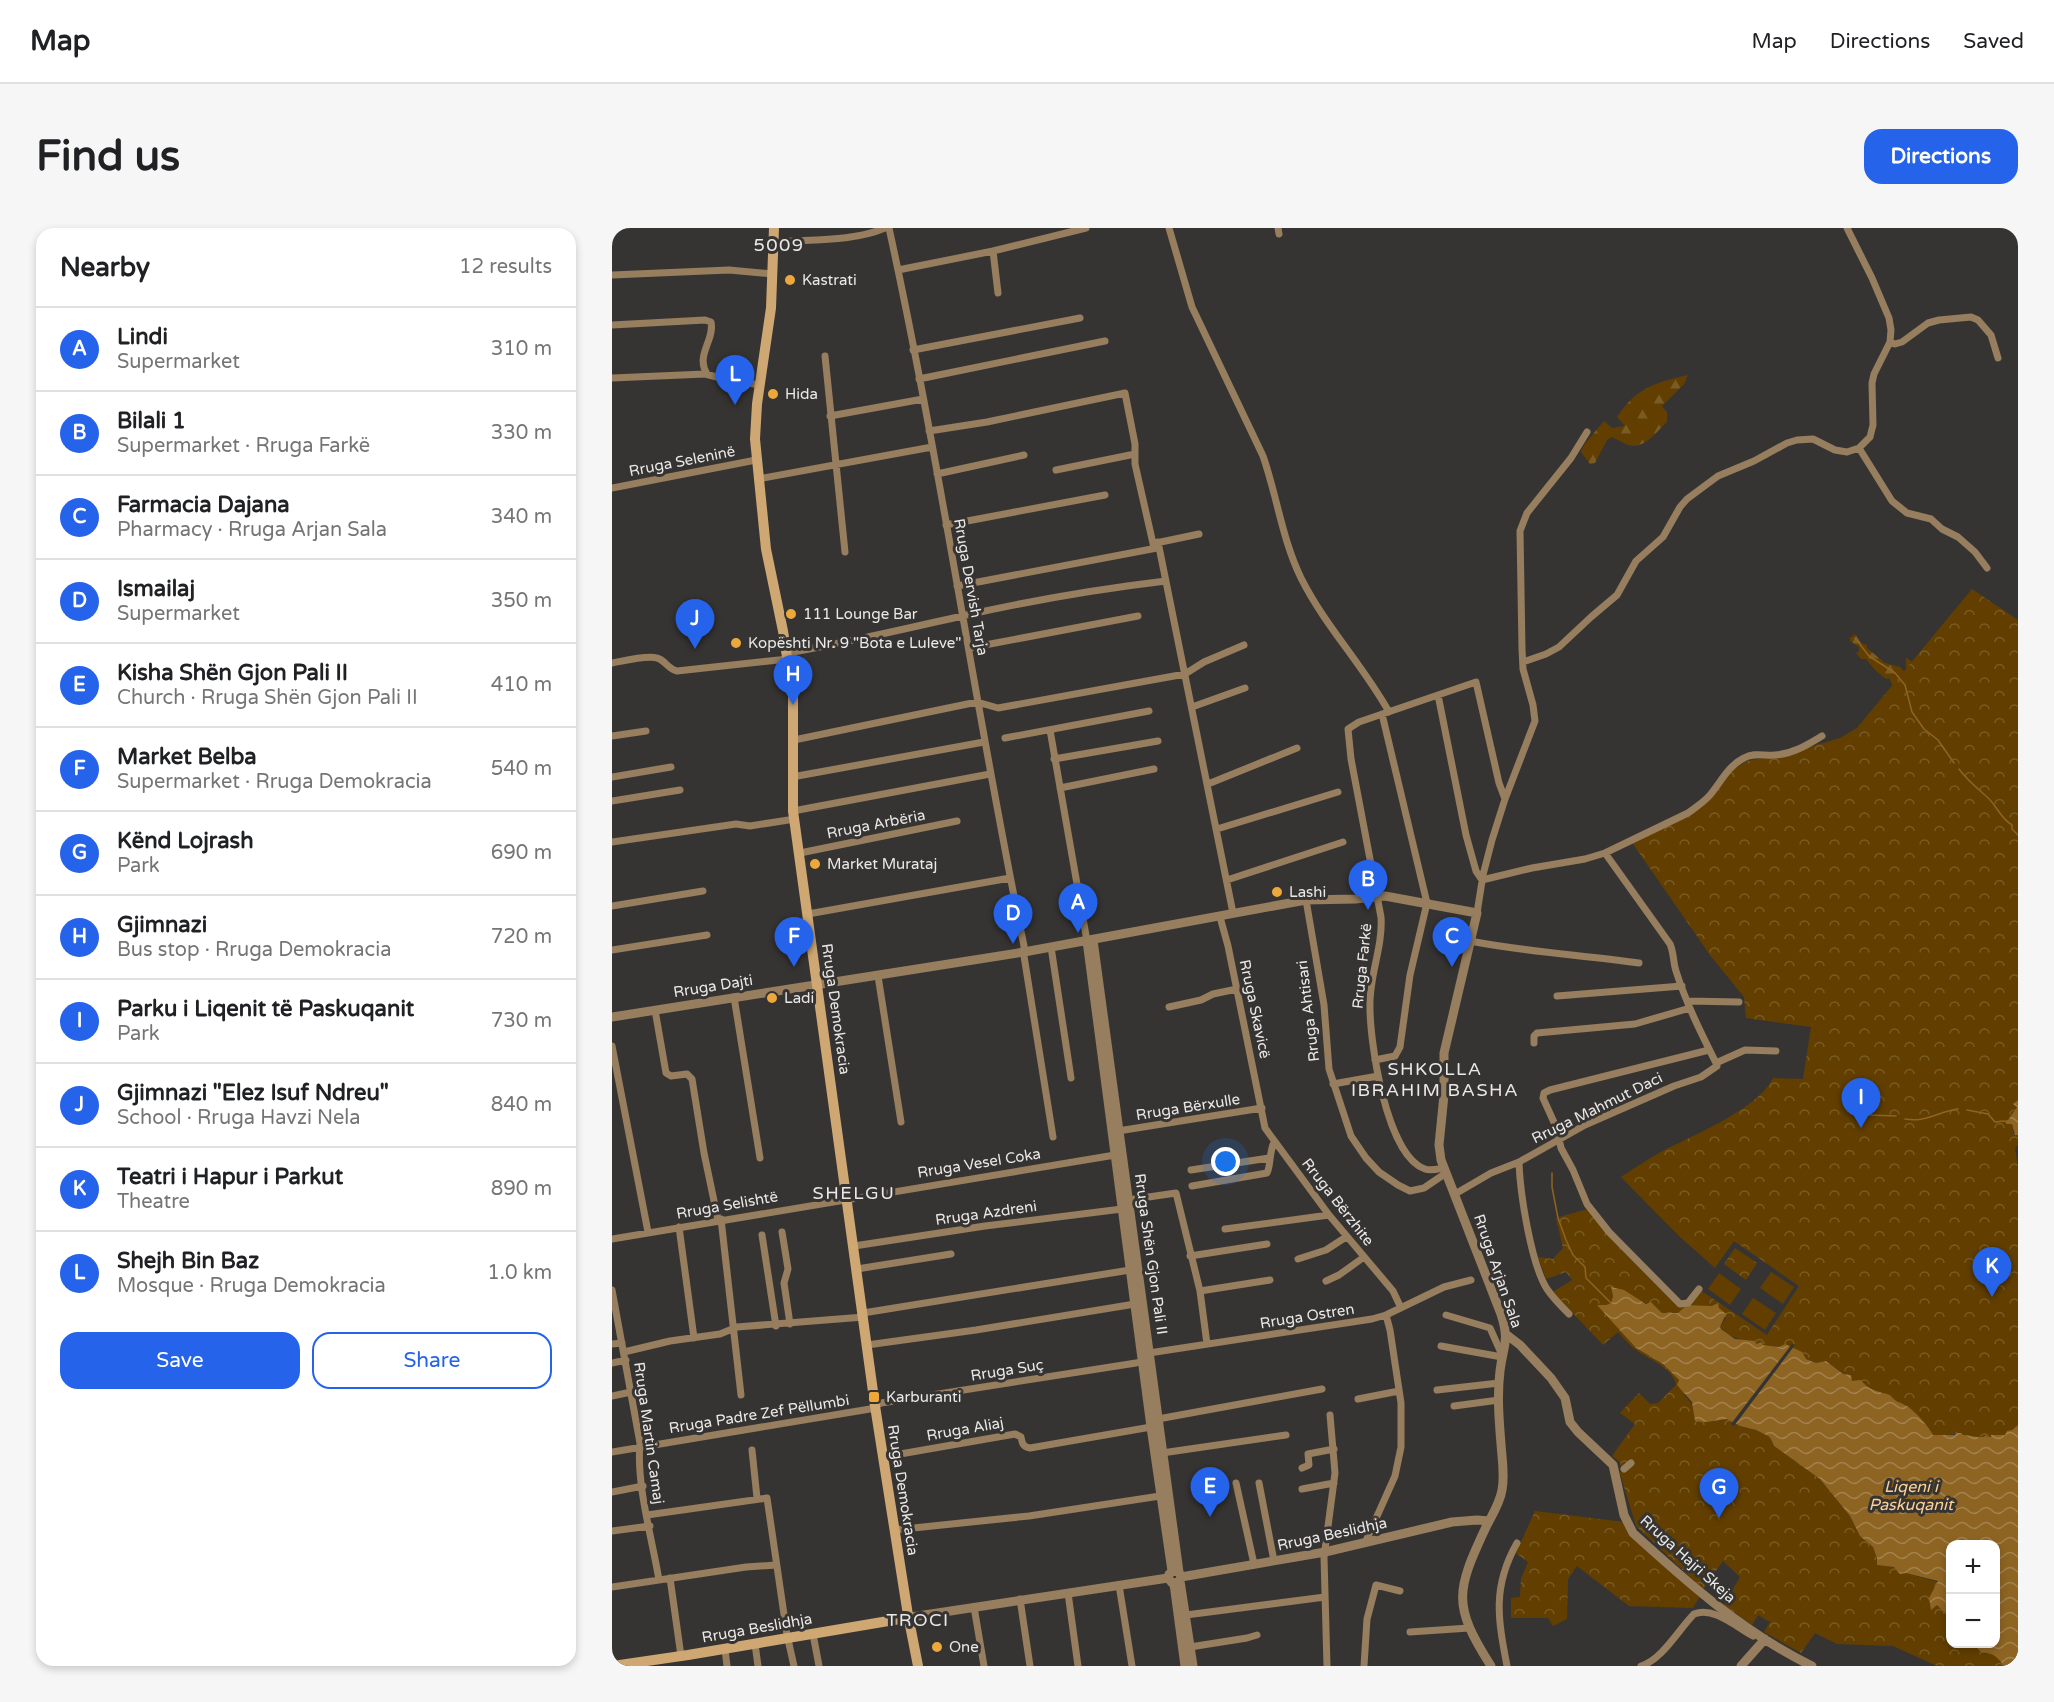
<!DOCTYPE html>
<html lang="en">
<head>
<meta charset="utf-8">
<style>
	:root { --surface:#fff; --page:#f6f6f6; --text:#202124; --muted:#757577; --line:#e0e0e0; --accent:#2563eb }
	body { margin:0; font-family:"Varela Round",sans-serif; background:var(--page); color:var(--text) }
	.controls { position:absolute; right:18px; bottom:18px; display:grid; overflow:hidden; border-radius:12px; box-shadow:0 3px 9px #0003 }
	.controls button { width:54px; height:54px; display:grid; place-items:center; padding:0; border:0; border-bottom:2px solid var(--line); background:var(--surface); color:var(--text); font:30px sans-serif }
	.you { position:absolute; left:614px; top:934px; width:21px; height:21px; margin:-15px; border:4px solid #fff; border-radius:50%; background:#1a73e8; box-shadow:0 0 0 9px #1a73e833 }
	.badge { display:grid; place-items:center; width:39px; height:39px; border-radius:50%; background:var(--accent); color:#fff; font-size:20px; font-weight:700 }
	.pin { position:absolute; translate:-50% -50px; filter:drop-shadow(0 2px 3px #0008) }
	.pin::after { content:''; position:absolute; top:32px; width:21px; height:18px; background:inherit; clip-path:polygon(0 0,100% 0,50% 100%) }
	.list { margin:0; padding:0; list-style:none }
	h2 { display:flex; justify-content:space-between; align-items:center; height:78px; margin:0; padding:0 24px; font-size:26px }
	h2 small { font-size:20px; font-weight:400; color:var(--muted) }
	.list li { display:grid; grid-template-columns:39px 1fr auto; gap:18px; align-items:center; box-sizing:border-box; height:84px; padding:0 24px; border-top:2px solid var(--line) }
	.list b { display:block; font-size:22px; white-space:nowrap }
	.list p { margin:0; font-size:20px; white-space:nowrap; color:var(--muted) }
	.list em { font-size:20px; font-style:normal; color:var(--muted) }
	.actions { display:flex; gap:12px; padding:18px 24px }
	.actions a { flex:1; padding:14px 0; border:2px solid var(--accent); border-radius:18px; text-align:center; font-size:21px; color:var(--accent) }
	.actions .main { background:var(--accent); color:#fff }
	.map { position:relative; flex:none; width:1406px; height:1438px; overflow:hidden; border-radius:18px }
	header { display:flex; align-items:center; gap:36px; box-sizing:border-box; height:84px; padding:0 30px; background:var(--surface); border-bottom:2px solid var(--line) }
	header strong { font-size:28px }
	nav { display:flex; gap:33px; margin-inline-start:auto; font-size:21px }
	.intro { display:flex; align-items:center; justify-content:space-between; box-sizing:border-box; height:144px; padding:0 36px }
	h1 { margin:0; font-size:42px }
	.button { padding:15px 27px; border-radius:18px; background:var(--accent); color:#fff; font-size:21px; font-weight:700 }
	main { display:flex; gap:36px; padding:0 36px }
	aside { flex:1; background:var(--surface); border-radius:18px; box-shadow:0 3px 9px #0003 }
	.map>svg:first-child { display:block }
	.forest { fill:url(#forest-firs) }
	.park { fill:url(#park-crowns) }
	.garden { fill:#623f00 }
	.water { fill:url(#water-waves) }
	.pier { fill:#363432 }
	.lines { fill:none; stroke-linecap:round; stroke-linejoin:round }
	.stream { stroke:#8e6423; stroke-width:1.5 }
	.minor { stroke:#967e5e; stroke-width:7 }
	.tertiary { stroke:#967e5e; stroke-width:9 }
	.secondary { stroke:#cea773; stroke-width:10 }
	.poi-dot { fill:#eda83b; stroke:#363432; stroke-width:2 }
	.labels { text-anchor:middle; stroke-width:6; stroke-linejoin:round; paint-order:stroke }
	.poi-label { font-size:15px; fill:#eae9e7; stroke:#363432; text-anchor:start }
	.street-label { font-size:15px; fill:#eae9e7; stroke:#363432 }
	.water-label { font-size:16px; font-style:italic; fill:#fed296; stroke:#363432 }
	.quarter-label { font-size:18px; letter-spacing:1.5px; fill:#eae9e7; stroke:#363432 }
</style>
</head>
<body>
<header>
<strong>Map</strong>
<nav><a>Map</a><a>Directions</a><a>Saved</a></nav>
</header>
<div class="intro"><h1>Find us</h1><a class="button">Directions</a></div>
<main>
<aside>
<h2>Nearby<small>12 results</small></h2>
<ul class="list">
<li><span class="badge">A</span><div><b>Lindi</b><p>Supermarket</p></div><em>310 m</em></li>
<li><span class="badge">B</span><div><b>Bilali 1</b><p>Supermarket · Rruga Farkë</p></div><em>330 m</em></li>
<li><span class="badge">C</span><div><b>Farmacia Dajana</b><p>Pharmacy · Rruga Arjan Sala</p></div><em>340 m</em></li>
<li><span class="badge">D</span><div><b>Ismailaj</b><p>Supermarket</p></div><em>350 m</em></li>
<li><span class="badge">E</span><div><b>Kisha Shën Gjon Pali II</b><p>Church · Rruga Shën Gjon Pali II</p></div><em>410 m</em></li>
<li><span class="badge">F</span><div><b>Market Belba</b><p>Supermarket · Rruga Demokracia</p></div><em>540 m</em></li>
<li><span class="badge">G</span><div><b>Kënd Lojrash</b><p>Park</p></div><em>690 m</em></li>
<li><span class="badge">H</span><div><b>Gjimnazi</b><p>Bus stop · Rruga Demokracia</p></div><em>720 m</em></li>
<li><span class="badge">I</span><div><b>Parku i Liqenit të Paskuqanit</b><p>Park</p></div><em>730 m</em></li>
<li><span class="badge">J</span><div><b>Gjimnazi &quot;Elez Isuf Ndreu&quot;</b><p>School · Rruga Havzi Nela</p></div><em>840 m</em></li>
<li><span class="badge">K</span><div><b>Teatri i Hapur i Parkut</b><p>Theatre</p></div><em>890 m</em></li>
<li><span class="badge">L</span><div><b>Shejh Bin Baz</b><p>Mosque · Rruga Demokracia</p></div><em>1.0 km</em></li>
</ul>
<div class="actions"><a class="main">Save</a><a>Share</a></div>
</aside>
<div class="map">
<svg width="1406" height="1438" viewBox="0 0 1406 1438">
	<defs>
		<pattern id="forest-firs" width="22" height="20" patternUnits="userSpaceOnUse" patternTransform="scale(1.5)"><rect width="22" height="20" fill="#623f00"/><path d="M5 1l3.5 6h-7zM16 11l3.5 6h-7z" fill="#795b25"/></pattern>
		<pattern id="park-crowns" width="20" height="18" patternUnits="userSpaceOnUse" patternTransform="scale(1.5)"><rect width="20" height="18" fill="#623f00"/><path d="M2 6a3 3 0 1 1 6 0M12 15a3 3 0 1 1 6 0" fill="none" stroke="#795b25"/></pattern>
		<pattern id="water-waves" width="16" height="10" patternUnits="userSpaceOnUse" patternTransform="scale(1.5)"><rect width="16" height="10" fill="#8e6423"/><path d="M0 5q4-4 8 0t8 0" fill="none" stroke="#a3824e"/></pattern>
	</defs>
	<rect width="100%" height="100%" fill="#363432"/>
	<path class="forest" d="M1076,147L1072,156L1050,178L1055,184V194C1044,204 1031,224 1014,216C1009,214 1005,211 1000,209L995,212L983,235L978,236L969,224L972,217L992,193L1000,200L1013,198L1005,189C1025,159 1043,155 1076,147Z
		M1338,397C1348,403 1355,416 1366,420C1369,432 1386,439 1392,449L1397,452V458L1378,476L1369,488H1366C1350,504 1336,508 1345,533L1335,539H1329L1331,536L1328,527L1329,522L1327,523L1324,514L1315,507L1314,510L1304,506L1303,496H1293L1295,489L1289,484L1290,478H1287L1289,465L1287,459L1282,460L1277,450L1274,451L1263,442L1254,431H1249L1244,425L1247,423V419L1238,413V410L1243,406L1249,415L1255,417V420L1273,435L1288,439L1301,454L1303,462L1304,483L1315,496V499L1320,500L1322,505L1331,511L1339,509L1345,502L1344,499H1348L1357,486C1344,477 1333,475 1322,463H1318L1308,454L1310,452L1308,450L1298,446L1294,438V430L1304,436C1308,450 1325,463 1336,470C1340,473 1346,474 1350,476C1354,479 1357,482 1362,485L1367,484L1377,471L1381,470L1386,463L1391,461L1394,453C1383,445 1377,433 1364,428L1362,422L1356,419L1344,405H1337L1335,402Z"/>
	<path class="park" d="M1360,361L1406,392V872L1403,876L1405,878L1396,893H1392L1400,895L1402,907H1406V918L1405,917L1403,921L1406,939V1197L1393,1207L1379,1209H1358L1345,1205L1331,1208L1321,1207C1319,1202 1301,1183 1295,1178C1288,1173 1283,1174 1278,1167C1265,1164 1253,1157 1240,1153L1239,1147L1231,1146L1214,1133L1204,1135L1168,1119L1144,1116L1143,1113C1128,1113 1118,1109 1108,1099L1114,1090L1100,1078L1076,1077L1066,1085H1050L1041,1076C1026,1075 1015,1063 999,1060L1001,1068L999,1075L994,1077H986L1024,1120L1051,1136L1067,1152L1073,1168L1095,1194L1115,1191L1128,1198L1144,1202L1158,1209L1162,1218L1208,1251L1238,1288L1248,1308L1261,1319L1265,1330V1337L1282,1339L1288,1346L1294,1345L1326,1354L1317,1370L1319,1381L1325,1376L1337,1390L1334,1396H1338V1416H1361L1370,1425C1380,1423 1387,1431 1392,1438H1325L1281,1418L1225,1416L1203,1405L1189,1425L1152,1404L1158,1394L1146,1387L1140,1397L1112,1377L1128,1349L1111,1333L1091,1361L1024,1298L1007,1242L1010,1245L1008,1234L1000,1228L1023,1196L1008,1185L1027,1165L1038,1176L1046,1175L1064,1157C1062,1140 1036,1131 1024,1122C1017,1117 1012,1110 1006,1104L991,1117L941,1064L960,1052L954,1044L934,1051L926,1029L941,1031L951,1020L944,990L976,981L1067,1078L1088,1062L1155,1107L1187,1058L1122,1013L1103,1040L1067,1008L1009,949C1022,940 1035,932 1049,924C1079,908 1147,881 1161,850L1191,851L1199,799L1134,790L1132,769L1098,727L1019,613L1077,587L1119,543L1135,533L1188,522L1228,510L1245,500Z
		M1123,1020L1145,1035L1134,1052L1112,1036Z
		M923,1283L1012,1294L1088,1368L1081,1380L1017,1378L965,1338L956,1351L955,1391L941,1398L936,1390H899V1370L908,1369L909,1351L916,1334L904,1325Z"/>
	<path class="garden" d="M1159,1044L1182,1059L1171,1076L1148,1060Z
		M1107,1045L1129,1061L1118,1077L1096,1061Z
		M1141,1070L1164,1085L1153,1102L1130,1086Z"/>
	<path class="water" d="M1406,872V907H1403L1400,896H1395L1392,893L1396,892L1405,879L1401,876Z
		M999,1059L1012,1062L1034,1076L1039,1074L1050,1085H1066L1075,1077L1100,1078L1106,1075L1107,1080L1114,1086L1108,1099L1109,1101L1123,1111L1143,1113L1144,1116L1150,1114L1151,1117L1167,1119L1173,1116L1190,1124L1194,1131L1204,1135L1214,1133L1231,1146L1239,1147L1240,1153L1249,1152C1254,1161 1268,1164 1278,1167C1283,1174 1288,1174 1295,1178C1303,1183 1318,1200 1321,1207H1343L1345,1203V1205H1349L1351,1207C1359,1207 1369,1212 1375,1207V1209H1379V1207H1393L1395,1203L1400,1202L1406,1197V1438H1392C1387,1431 1380,1423 1370,1425L1361,1416H1384V1316H1338V1396H1334L1337,1389L1325,1377L1319,1382L1317,1370L1326,1353L1294,1345L1288,1346L1282,1339L1265,1337V1330L1261,1319L1248,1308L1238,1288L1208,1251L1162,1218L1158,1209L1144,1202L1128,1198L1115,1191L1095,1194L1083,1193L1080,1174L1065,1157L1067,1152L1051,1136L1024,1120L985,1077H994L999,1075L1001,1068Z"/>
	<path class="pier" d="M1180,1116L1183,1117L1122,1198L1119,1196Z"/>
	<g class="lines">
		<path class="stream" d="M1243,410L1257,428L1283,445L1293,457L1300,484L1312,501L1326,512L1342,535
			M1347,541C1355,552 1365,560 1374,568C1385,577 1387,589 1400,597V601L1406,607
			M1355,882L1376,886L1383,894L1392,893
			M1256,887L1284,888
			M1293,891C1313,895 1328,883 1346,881
			M940,945V959L946,990L954,1012L961,1027L973,1039L974,1050L999,1075"/>
		<path class="minor" d="M277,0C329,238 363,480 412,718V728L441,909
			M557,0L580,79L651,228C665,268 670,311 689,350C713,398 751,437 777,484
			M666,0L667,6
			M162,14C198,11 240,14 273,0
			M381,23L386,65
			M286,42L381,23L474,0
			M0,47L117,42L161,46
			M0,97L93,92L99,94C103,112 83,127 95,146
			M1278,114L1283,116L1290,114L1316,95L1327,92L1359,89L1366,92L1379,107L1386,130
			M301,122L468,90
			M213,128L233,324
			M0,150L93,146L117,152L148,157
			M307,151L493,113
			M218,188L311,171
			M317,203L375,194L513,165L523,216V236L542,320
			M1247,220L1280,273L1295,285L1319,291L1330,301L1346,309L1363,324L1375,340
			M444,242L523,226
			M325,246L412,227
			M146,251L320,219
			M0,260L144,232
			M334,297L493,267
			M546,314L621,685
			M544,315L587,306
			M345,358L545,320
			M357,420L526,388
			M175,425C234,415 292,401 350,388C417,373 486,361 554,353
			M911,434L934,426L947,419L979,389L1005,367L1024,333L1051,309L1068,279L1075,271L1106,248L1142,233L1175,215L1185,212L1201,211L1223,222L1235,224L1247,220L1258,209L1261,197L1260,155L1262,146L1278,114L1279,102L1277,90L1260,50L1235,0
			M0,435C11,433 35,427 45,430C53,432 56,441 65,443L176,431
			M826,467L854,607L864,643L870,652L920,640L973,631L993,625L1076,585C1084,579 1092,574 1098,567C1109,554 1116,538 1132,530C1142,524 1153,528 1163,527C1181,526 1195,517 1210,508
			M580,479L633,460
			M438,502L475,713
			M0,508L34,503
			M393,510L537,483
			M182,512L365,474L386,480L573,446L592,434L632,417
			M442,531L546,513
			M0,549L59,539
			M180,549L372,514
			M596,556L685,520
			M448,560L542,541
			M0,573L68,562
			M181,583L378,546
			M605,601L726,564
			M0,614L124,596L138,598L183,591
			M188,625L345,593
			M993,625L1058,716C1062,725 1061,734 1064,743C1074,775 1089,805 1104,835
			M615,652L731,614
			M694,672L712,777L717,841L739,908L754,930L767,944L786,957L798,963L812,960L834,945
			M0,678L91,663
			M865,685L871,647L880,612L893,571L923,493L921,477L911,441L910,421L908,303L915,285L959,230L975,204
			M196,686L398,650
			M608,689L616,718L653,900L717,987L781,1063L789,1080
			M858,713C914,724 971,727 1027,735
			M439,719L459,850
			M0,722L95,707
			M266,748L289,894
			M945,768L1070,758
			M122,769L148,930
			M1075,773L1127,774
			M557,779L589,772L601,766L625,761
			M43,782L54,845L59,848L75,846L80,851L92,925L106,992
			M922,815V808L925,805L1023,796L1078,780
			M0,818L36,1004
			M763,832L783,828L788,819L798,747L815,675L770,486
			M1104,835L1133,822L1164,823
			M721,856L766,848
			M506,903L650,880
			M907,934C908,965 919,1036 935,1061C941,1070 949,1078 957,1086
			M832,940C826,941 819,943 813,941C774,928 757,811 758,775C758,746 771,718 769,689L739,531L736,501L747,494L864,454L887,555L893,571
			M579,942L657,930
			M580,958L655,945C659,937 657,925 662,914
			M843,966L879,945L907,934L973,897L1062,858L1089,849L1105,838L1104,835
			M516,972L564,965L588,1063L595,1116
			M109,991L129,1167
			M67,999L82,1110
			M613,1001L717,987
			M170,1004L176,1041L172,1055L178,1096
			M150,1007L164,1098
			M0,1011L503,927
			M242,1018L373,998L510,981
			M578,1028L655,1016
			M686,1031L714,1022L734,1009
			M245,1041L339,1026
			M714,1053L727,1047L752,1029
			M1087,1061L1076,1075L1068,1076L997,1004L975,976L961,942L949,920L945,901L931,870L932,865L938,862L1097,822
			M0,1062L28,1215C24,1256 40,1310 47,1352
			M588,1063L658,1052
			M251,1085L518,1042
			M834,1087L878,1100L890,1127
			M0,1116L10,1115
			M255,1117L364,1102L523,1076
			M829,1118L890,1129
			M12,1124L58,1113L108,1106L125,1099L252,1089
			M0,1135L14,1132
			M825,1162L887,1155
			M0,1168L19,1164
			M746,1171L787,1163
			M842,1178L887,1172
			M546,1191L710,1161
			M140,1222L145,1270
			M0,1224L258,1181L269,1175L524,1135L531,1133L537,1125L760,1091L774,1087L832,1059L859,1052
			M550,1225L674,1207
			M271,1229L403,1206L409,1209C410,1215 411,1219 418,1220L539,1199
			M690,1240L697,1237L696,1226L722,1221
			M1012,1241L1019,1235
			M624,1255L642,1336
			M647,1255L662,1333
			M690,1261L722,1255
			M0,1264L31,1258
			M35,1287L155,1270L175,1407L182,1438
			M282,1302L417,1288L548,1268
			M0,1303L38,1298
			M753,1315L783,1248L789,1219V1175L778,1102L774,1087
			M58,1350L69,1428
			M507,1357L520,1438
			M0,1359L134,1339L164,1337
			M456,1365L466,1438
			M408,1371L418,1438
			M362,1379L372,1438
			M574,1387L713,1369
			M798,1404L857,1400
			M201,1406L207,1438
			M143,1416L146,1438
			M578,1419L635,1410L645,1407
			M113,1421L115,1438
			M715,1438L712,1329L723,1245L718,1187
			M752,1438L755,1391L764,1357L788,1363
			M895,1438C886,1391 880,1359 905,1315
			M1029,1438C1050,1432 1067,1401 1082,1386C1102,1378 1124,1399 1141,1408"/>
		<path class="tertiary" d="M481,712L567,1344L569,1349L567,1354L560,1355L556,1350L557,1346L562,1343L567,1344
			M475,713L539,1199L560,1343
			M0,789L412,724L694,672L743,671L773,668L865,685L832,825V867L827,917L829,932L889,1086C898,1114 891,1117 888,1143C885,1167 887,1192 889,1216C890,1231 893,1247 890,1262C888,1275 880,1287 874,1299C844,1363 840,1377 879,1438
			M895,1107L908,1117L939,1150L953,1170L958,1194L966,1204L1001,1237L1012,1287L1021,1305C1076,1355 1132,1405 1200,1438
			M569,1349L713,1324L840,1294L865,1292L877,1293
			M568,1353L581,1438
			M562,1356L573,1438
			M299,1389L556,1350
			M1129,1438L1153,1411"/>
		<path class="secondary" d="M162,0L159,80L145,176L143,211L154,321L171,403L181,468V583L263,1178L296,1387
			M297,1392L306,1438
			M1,1438L76,1427L294,1390"/>
	</g>
	<g class="poi-dot">
		<circle cx="178" cy="52" r="6"/>
		<circle cx="161" cy="166" r="6"/>
		<circle cx="179" cy="386" r="6"/>
		<circle cx="124" cy="415" r="6"/>
		<circle cx="203" cy="636" r="6"/>
		<circle cx="665" cy="664" r="6"/>
		<circle cx="160" cy="770" r="6"/>
		<rect x="256" y="1163" width="12" height="12" rx="3"/>
		<circle cx="325" cy="1419" r="6"/>
	</g>
	<g class="labels">
		<g class="poi-label">
			<text x="190" y="57">Kastrati</text>
			<text x="173" y="171">Hida</text>
			<text x="191" y="391">111 Lounge Bar</text>
			<text x="136" y="420">Kopështi Nr. 9 "Bota e Luleve"</text>
			<text x="215" y="641">Market Murataj</text>
			<text x="677" y="669">Lashi</text>
			<text x="172" y="775">Ladi</text>
			<text x="274" y="1174">Karburanti</text>
			<text x="337" y="1424">One</text>
		</g>
		<g class="street-label">
			<text transform="translate(70 233) rotate(-11)" y="5">Rruga Seleninë</text>
			<text transform="translate(359 359) rotate(80)" y="5">Rruga Dervish Tarja</text>
			<text transform="translate(264 596) rotate(-11)" y="5">Rruga Arbëria</text>
			<text transform="translate(750 738) rotate(-84)" y="5">Rruga Farkë</text>
			<text transform="translate(101 758) rotate(-9)" y="5">Rruga Dajti</text>
			<text transform="translate(224 781) rotate(82)" y="5">Rruga Demokracia</text>
			<text transform="translate(643 781) rotate(78)" y="5">Rruga Skavicë</text>
			<text transform="translate(696 783) rotate(-97)" y="5">Rruga Ahtisari</text>
			<text transform="translate(576 879) rotate(-9)" y="5">Rruga Bërxulle</text>
			<text transform="translate(985 880) rotate(-26)" y="5">Rruga Mahmut Daci</text>
			<text transform="translate(367 935) rotate(-9)" y="5">Rruga Vesel Coka</text>
			<text transform="translate(726 974) rotate(52)" y="5">Rruga Bërzhite</text>
			<text transform="translate(115 977) rotate(-10)" y="5">Rruga Selishtë</text>
			<text transform="translate(374 985) rotate(-8)" y="5">Rruga Azdreni</text>
			<text transform="translate(539 1026) rotate(82)" y="5">Rruga Shën Gjon Pali II</text>
			<text transform="translate(886 1043) rotate(71)" y="5">Rruga Arjan Sala</text>
			<text transform="translate(695 1088) rotate(-9)" y="5">Rruga Ostren</text>
			<text transform="translate(395 1142) rotate(-9)" y="5">Rruga Suç</text>
			<text transform="translate(147 1186) rotate(-9)" y="5">Rruga Padre Zef Pëllumbi</text>
			<text transform="translate(353 1201) rotate(-10)" y="5">Rruga Aliaj</text>
			<text transform="translate(37 1205) rotate(82)" y="5">Rruga Martin Camaj</text>
			<text transform="translate(291 1262) rotate(81)" y="5">Rruga Demokracia</text>
			<text transform="translate(720 1306) rotate(-12)" y="5">Rruga Beslidhja</text>
			<text transform="translate(1076 1331) rotate(42)" y="5">Rruga Hajri Skeja</text>
			<text transform="translate(145 1400) rotate(-10)" y="5">Rruga Beslidhja</text>
		</g>
		<g class="water-label">
			<text x="1299" y="1264">Liqeni i<tspan x="1299" dy="18">Paskuqanit</tspan></text>
		</g>
		<g class="quarter-label">
			<text x="167" y="23">5009</text>
			<text x="823" y="847">SHKOLLA<tspan x="823" dy="21">IBRAHIM BASHA</tspan></text>
			<text x="242" y="971">SHELGU</text>
			<text x="306" y="1398">TROCI</text>
		</g>
	</g>
</svg>
<div class="controls">
<button>+</button>
<button>−</button>
</div>
<div class="you"></div>
<div class="pin badge" style="left:466px;top:705px">A</div>
<div class="pin badge" style="left:756px;top:682px">B</div>
<div class="pin badge" style="left:840px;top:739px">C</div>
<div class="pin badge" style="left:401px;top:716px">D</div>
<div class="pin badge" style="left:598px;top:1289px">E</div>
<div class="pin badge" style="left:182px;top:739px">F</div>
<div class="pin badge" style="left:1107px;top:1290px">G</div>
<div class="pin badge" style="left:181px;top:477px">H</div>
<div class="pin badge" style="left:1249px;top:900px">I</div>
<div class="pin badge" style="left:83px;top:421px">J</div>
<div class="pin badge" style="left:1380px;top:1069px">K</div>
<div class="pin badge" style="left:123px;top:177px">L</div>
</div>
</main>
</body>
</html>
